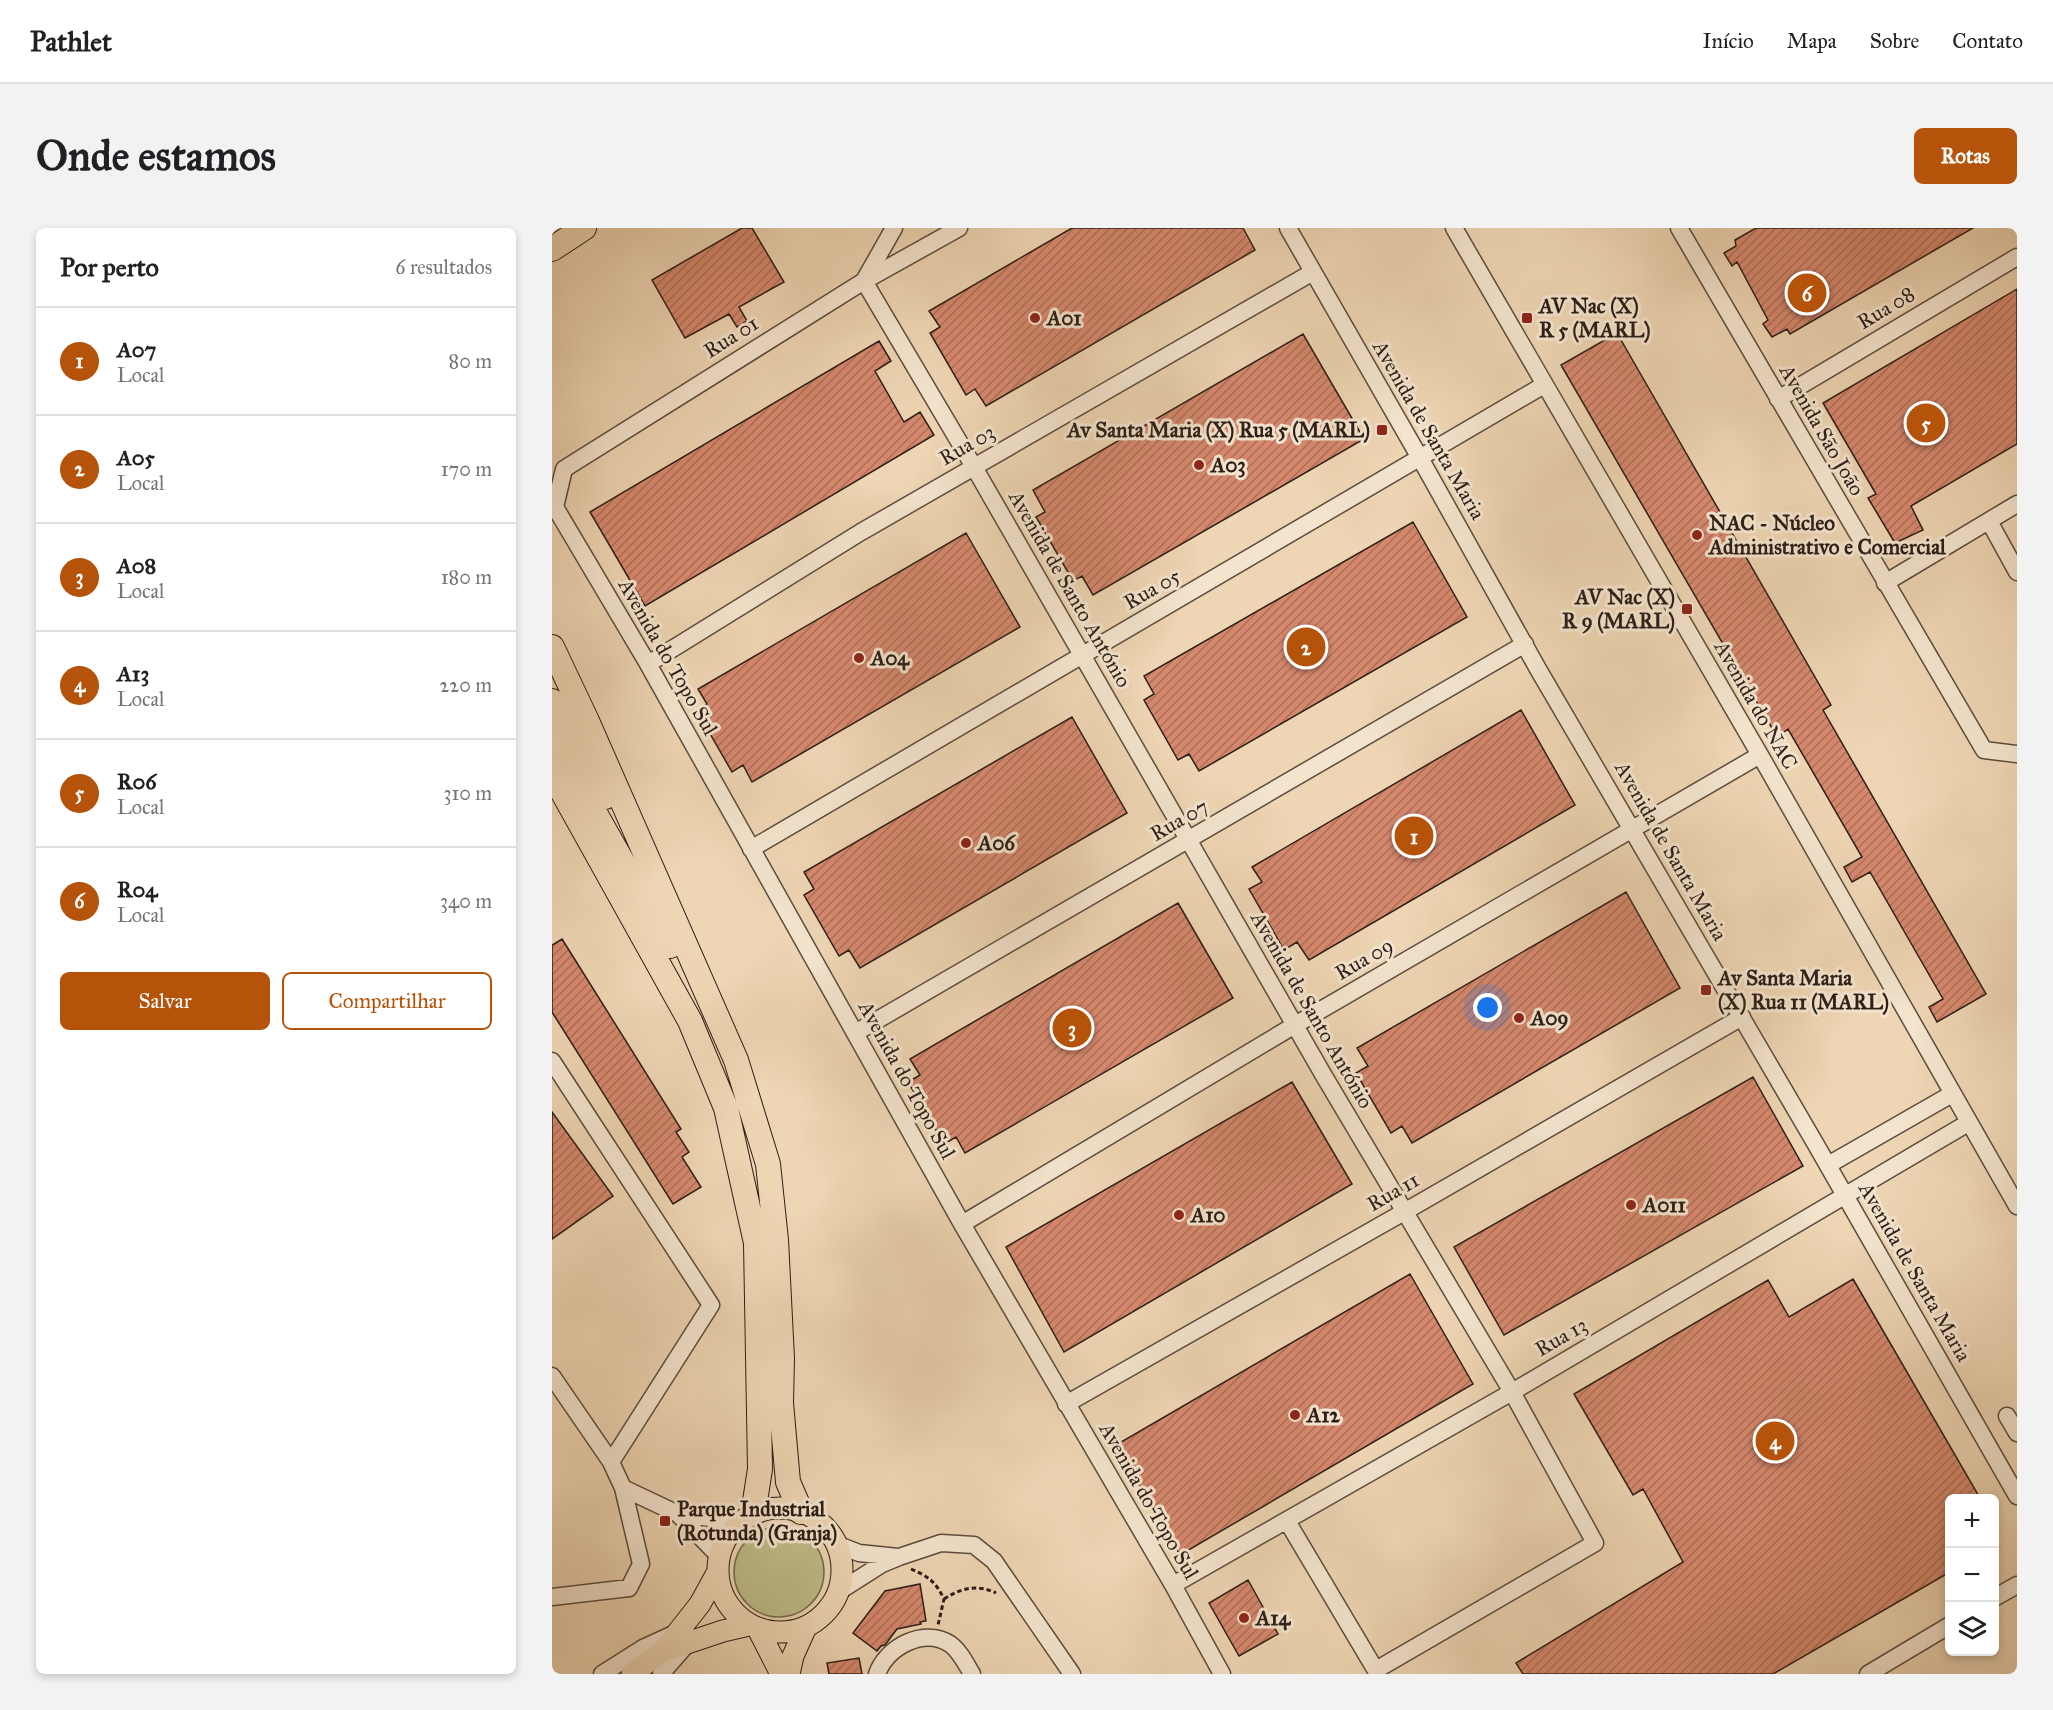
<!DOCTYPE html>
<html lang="pt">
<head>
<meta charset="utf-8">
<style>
	:root { --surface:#fff; --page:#f2f2f2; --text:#202124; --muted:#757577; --line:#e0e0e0; --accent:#b45309 }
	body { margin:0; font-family:"IM FELL Great Primer",serif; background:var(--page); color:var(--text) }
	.controls { position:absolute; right:18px; bottom:18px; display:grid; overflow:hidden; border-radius:9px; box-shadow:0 3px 9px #0003 }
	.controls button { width:54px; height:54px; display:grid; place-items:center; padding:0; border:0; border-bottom:2px solid var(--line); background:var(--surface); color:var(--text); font:30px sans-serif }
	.you { position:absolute; left:936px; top:780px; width:21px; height:21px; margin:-15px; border:4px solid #fff; border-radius:50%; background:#1a73e8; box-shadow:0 0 0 9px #1a73e833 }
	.badge { display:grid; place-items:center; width:39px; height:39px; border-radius:50%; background:var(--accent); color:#fff; font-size:20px; font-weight:700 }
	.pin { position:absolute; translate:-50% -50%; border:3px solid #fff; box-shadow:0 2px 6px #0006 }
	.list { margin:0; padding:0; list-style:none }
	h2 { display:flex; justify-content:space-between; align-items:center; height:78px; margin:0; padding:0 24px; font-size:26px }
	h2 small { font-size:20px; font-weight:400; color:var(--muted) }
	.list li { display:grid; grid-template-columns:39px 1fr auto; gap:18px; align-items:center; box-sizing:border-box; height:108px; padding:0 24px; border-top:2px solid var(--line) }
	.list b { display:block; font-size:22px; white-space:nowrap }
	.list p { margin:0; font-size:20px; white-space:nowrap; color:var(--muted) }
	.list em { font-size:20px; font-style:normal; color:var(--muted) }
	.actions { display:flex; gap:12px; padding:18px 24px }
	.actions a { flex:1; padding:14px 0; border:2px solid var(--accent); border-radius:9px; text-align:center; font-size:21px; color:var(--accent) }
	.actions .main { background:var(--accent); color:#fff }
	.icon { flex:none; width:33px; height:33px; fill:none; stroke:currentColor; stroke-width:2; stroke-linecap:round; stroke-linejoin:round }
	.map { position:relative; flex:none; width:1465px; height:1446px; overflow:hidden; border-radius:9px }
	header { display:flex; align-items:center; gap:36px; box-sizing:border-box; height:84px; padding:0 30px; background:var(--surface); border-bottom:2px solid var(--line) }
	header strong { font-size:28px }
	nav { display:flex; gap:33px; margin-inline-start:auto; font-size:21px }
	.intro { display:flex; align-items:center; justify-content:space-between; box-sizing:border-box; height:144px; padding:0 36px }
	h1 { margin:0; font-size:42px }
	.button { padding:15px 27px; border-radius:9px; background:var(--accent); color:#fff; font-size:21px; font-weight:700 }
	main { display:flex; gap:36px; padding:0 36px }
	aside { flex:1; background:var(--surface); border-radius:9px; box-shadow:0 3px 9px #0003 }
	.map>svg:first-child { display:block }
	.green { fill:#bebc89; stroke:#756d50; stroke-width:1.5 }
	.building { fill:url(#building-hatch); stroke:#2c1e17; stroke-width:1.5 }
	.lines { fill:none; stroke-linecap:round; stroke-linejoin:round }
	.minor-casing { stroke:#5c4c3e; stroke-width:19 }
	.major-casing { stroke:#2c1e17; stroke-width:23 }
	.highway-casing { stroke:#2c1e17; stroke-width:26 }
	.path { stroke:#2c1e17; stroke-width:3; stroke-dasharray:4.5 3; stroke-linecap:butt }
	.minor { stroke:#f4e4ce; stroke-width:16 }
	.major { stroke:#eed5b3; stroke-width:21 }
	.highway { stroke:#eed5b3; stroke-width:24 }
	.poi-dot { fill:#8f2418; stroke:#f4e4ce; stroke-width:2 }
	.labels { text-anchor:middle; stroke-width:6; stroke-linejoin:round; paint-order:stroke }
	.poi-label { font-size:21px; font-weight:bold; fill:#2c1e17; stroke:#f4e4ce; text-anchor:start }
	.street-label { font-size:21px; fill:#2c1e17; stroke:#f4e4ce }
</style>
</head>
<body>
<header>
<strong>Pathlet</strong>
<nav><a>Início</a><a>Mapa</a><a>Sobre</a><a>Contato</a></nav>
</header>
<div class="intro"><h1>Onde estamos</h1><a class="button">Rotas</a></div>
<main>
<aside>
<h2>Por perto<small>6 resultados</small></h2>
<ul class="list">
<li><span class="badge">1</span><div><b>A07</b><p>Local</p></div><em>80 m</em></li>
<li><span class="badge">2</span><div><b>A05</b><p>Local</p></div><em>170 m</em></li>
<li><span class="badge">3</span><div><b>A08</b><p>Local</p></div><em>180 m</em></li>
<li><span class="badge">4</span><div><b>A13</b><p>Local</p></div><em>220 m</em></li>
<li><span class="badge">5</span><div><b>R06</b><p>Local</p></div><em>310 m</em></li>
<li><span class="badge">6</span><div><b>R04</b><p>Local</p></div><em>340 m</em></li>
</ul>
<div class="actions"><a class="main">Salvar</a><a>Compartilhar</a></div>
</aside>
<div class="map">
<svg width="1465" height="1446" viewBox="0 0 1465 1446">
	<defs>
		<pattern id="building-hatch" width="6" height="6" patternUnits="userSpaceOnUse" patternTransform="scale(1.5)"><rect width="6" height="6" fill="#d6886e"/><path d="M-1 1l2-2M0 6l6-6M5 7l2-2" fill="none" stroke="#ae6f59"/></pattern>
	</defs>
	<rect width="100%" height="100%" fill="#eed5b3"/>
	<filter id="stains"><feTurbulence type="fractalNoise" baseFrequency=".00333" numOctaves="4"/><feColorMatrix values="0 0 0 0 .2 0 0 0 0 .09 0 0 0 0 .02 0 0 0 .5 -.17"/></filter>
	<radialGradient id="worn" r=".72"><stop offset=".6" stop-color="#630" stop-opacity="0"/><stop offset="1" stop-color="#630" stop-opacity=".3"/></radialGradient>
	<path class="green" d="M182 1344a45 45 0 1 1 90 0a45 45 0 1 1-90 0Z"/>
	<path class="building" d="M190,0H200L232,54L187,79L195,93L185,99L177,86L133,110L100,52Z
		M520,0H691L703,22L434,178L423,161L414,167L378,105L388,99L377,83Z
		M1204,0H1421L1238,106L1235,101L1220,109L1211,96L1216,92L1185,34L1180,38L1172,25L1184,18L1183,12Z
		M1465,61V216L1359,278L1371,302L1343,315L1316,270L1324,266L1271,175Z
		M1065,105L1279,477L1271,482L1434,766L1385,794L1377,779L1391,771L1318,644L1300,654L1292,639L1310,629L1236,501L1225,509L1009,137Z
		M751,106L812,211L541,367L530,348L521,353L484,289L493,284L481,262Z
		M327,113L339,133L323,143L352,194L368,184L382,207L93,378L38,284Z
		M861,294L915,389L647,543L637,526L626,532L592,472L602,466L592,448Z
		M414,305L468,399L200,554L191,537L180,544L145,483L155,476L146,461Z
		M969,482L1023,577L757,732L745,714L732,722L697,661L710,654L700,639Z
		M520,489L575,585L308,740L297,722L287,728L252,667L262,661L252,644Z
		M1074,664L1128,760L860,915L850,898L839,905L804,845L816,838L805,820Z
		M626,675L681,770L413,925L404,909L392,916L356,854L368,847L358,831Z
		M10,711L129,901L124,904L137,924L130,929L149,959L121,976L0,784V717Z
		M1201,849L1251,938L952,1107L902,1019Z
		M740,854L800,956L512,1124L454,1019Z
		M0,884L61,968L0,1011Z
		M858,1046L921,1156L628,1327L564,1217Z
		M1301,1051L1428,1270H1398V1344L1221,1446H971L964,1435L1131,1334L1091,1261L1081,1267L1022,1166L1216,1052L1237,1089Z
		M696,1352L726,1406L687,1428L657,1375Z
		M368,1356L374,1393L368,1394L369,1396L345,1401L333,1417L329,1418L325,1423L301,1405L333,1363Z
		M307,1430L310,1446H277L275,1435Z"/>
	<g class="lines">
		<defs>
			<path id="minor" d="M342,0L312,53L422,239L772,848L960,1164L1043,1315L824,1442
				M407,0L312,53L12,241L3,279L96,436L410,996L621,1357L670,1446
				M736,0L868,230L986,441L1263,915L1465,1268
				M902,0L1208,527L1465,978
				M1127,0L1432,522L1465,526
				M1226,171L1465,29
				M1437,293L1465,344
				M1333,355L1465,276
				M96,436L309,304L761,44
				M199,621L992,157
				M303,805L973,416
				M0,833L159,1077L59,1234
				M1276,937L1400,866
				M410,996L743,797L1208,527
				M0,1148L59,1234L71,1260L89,1336L77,1360L0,1369
				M514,1176L852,984L1190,789
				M1455,1188L1465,1205
				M71,1260L126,1286L167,1328
				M126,1286L189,1294
				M735,1293L826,1446
				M284,1316L307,1325L346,1329
				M621,1357L960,1164L1416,895
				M286,1364L330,1336L347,1329L389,1315L422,1317L442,1333L520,1446
				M1442,1370L1465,1357
				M50,1446L91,1420L126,1404
				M109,1446L136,1415
				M325,1446C334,1419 372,1399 398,1416C408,1423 414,1436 420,1446
				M1316,1446L1398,1397"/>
			<path id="major" d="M166 1342a62 62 0 1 1 124 0a62 62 0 1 1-124 0Z
				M206,1401L229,1446
				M111,1423L171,1403L197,1397
				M80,1446L111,1423L148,1376L165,1345
				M237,1446L241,1428L254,1399"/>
			<path id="highway" d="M0,21L32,0
				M0,419L35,493L184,832L216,936L224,1012L230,1130L229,1175L236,1254L249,1284
				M0,473L53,569
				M0,509L118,718
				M0,545L138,793L174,880L204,1015L208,1241L201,1286"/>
		</defs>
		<use href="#minor" class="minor-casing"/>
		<use href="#major" class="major-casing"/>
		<use href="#highway" class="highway-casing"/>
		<path class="path" d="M359,1341C377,1349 383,1353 392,1371L386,1397
			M392,1371C409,1360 425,1356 444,1365"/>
		<use href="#minor" class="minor"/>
		<use href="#major" class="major"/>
		<use href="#highway" class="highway"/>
	</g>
	<g class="poi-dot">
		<circle cx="483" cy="90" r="6"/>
		<rect x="969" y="84" width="12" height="12" rx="3"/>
		<rect x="824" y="196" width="12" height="12" rx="3"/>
		<circle cx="647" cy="237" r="6"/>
		<circle cx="1145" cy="307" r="6"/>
		<rect x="1129" y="375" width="12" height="12" rx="3"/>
		<circle cx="307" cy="430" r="6"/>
		<circle cx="414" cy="615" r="6"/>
		<rect x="1148" y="756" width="12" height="12" rx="3"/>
		<circle cx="967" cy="790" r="6"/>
		<circle cx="1079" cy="977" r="6"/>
		<circle cx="627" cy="987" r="6"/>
		<circle cx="743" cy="1187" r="6"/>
		<rect x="107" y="1287" width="12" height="12" rx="3"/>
		<circle cx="692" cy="1390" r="6"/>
	</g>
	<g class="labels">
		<g class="poi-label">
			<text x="987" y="85">AV Nac (X)<tspan x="987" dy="24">R 5 (MARL)</tspan></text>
			<text x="495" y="97">A01</text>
			<text x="818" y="209" text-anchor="end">Av Santa Maria (X) Rua 5 (MARL)</text>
			<text x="659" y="244">A03</text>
			<text x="1157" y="302">NAC - Núcleo<tspan x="1157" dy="24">Administrativo e Comercial</tspan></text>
			<text x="1123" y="376" text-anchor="end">AV Nac (X)<tspan x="1123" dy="24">R 9 (MARL)</tspan></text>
			<text x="319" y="437">A04</text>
			<text x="426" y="622">A06</text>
			<text x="1166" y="757">Av Santa Maria<tspan x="1166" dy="24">(X) Rua 11 (MARL)</tspan></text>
			<text x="979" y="797">A09</text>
			<text x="1091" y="984">A011</text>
			<text x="639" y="994">A10</text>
			<text x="755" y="1194">A12</text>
			<text x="125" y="1288">Parque Industrial<tspan x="125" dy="24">(Rotunda) (Granja)</tspan></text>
			<text x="704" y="1397">A14</text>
		</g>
		<g class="street-label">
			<text transform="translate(1334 80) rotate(-31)" y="7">Rua 08</text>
			<text transform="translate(179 109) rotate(-32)" y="7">Rua 01</text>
			<text transform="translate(877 202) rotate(60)" y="7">Avenida de Santa Maria</text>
			<text transform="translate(1270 202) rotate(60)" y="7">Avenida São João</text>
			<text transform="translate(415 217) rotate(-30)" y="7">Rua 03</text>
			<text transform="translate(518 361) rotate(60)" y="7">Avenida de Santo António</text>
			<text transform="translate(600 361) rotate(-30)" y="7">Rua 05</text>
			<text transform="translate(116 429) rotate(60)" y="7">Avenida do Topo Sul</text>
			<text transform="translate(1204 477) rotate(60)" y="7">Avenida do NAC</text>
			<text transform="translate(627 592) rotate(-30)" y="7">Rua 07</text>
			<text transform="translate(1119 623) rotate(60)" y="7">Avenida de Santa Maria</text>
			<text transform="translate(812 731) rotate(-30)" y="7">Rua 09</text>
			<text transform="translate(760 782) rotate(60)" y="7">Avenida de Santo António</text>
			<text transform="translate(355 852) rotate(61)" y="7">Avenida do Topo Sul</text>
			<text transform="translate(841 964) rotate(-30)" y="7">Rua 11</text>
			<text transform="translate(1363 1044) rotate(60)" y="7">Avenida de Santa Maria</text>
			<text transform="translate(1009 1109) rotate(-30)" y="7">Rua 13</text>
			<text transform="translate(597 1273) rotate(60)" y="7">Avenida do Topo Sul</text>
		</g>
	</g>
	<rect width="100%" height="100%" filter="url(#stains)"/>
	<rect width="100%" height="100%" fill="url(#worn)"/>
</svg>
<div class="controls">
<button>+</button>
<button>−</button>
<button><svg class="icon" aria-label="layers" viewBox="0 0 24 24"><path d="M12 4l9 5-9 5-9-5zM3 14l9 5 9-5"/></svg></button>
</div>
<div class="you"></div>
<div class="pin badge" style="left:862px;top:608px">1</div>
<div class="pin badge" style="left:754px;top:419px">2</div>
<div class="pin badge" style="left:520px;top:800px">3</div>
<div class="pin badge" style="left:1223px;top:1213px">4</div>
<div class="pin badge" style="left:1374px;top:195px">5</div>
<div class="pin badge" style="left:1255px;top:65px">6</div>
</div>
</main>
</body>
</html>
